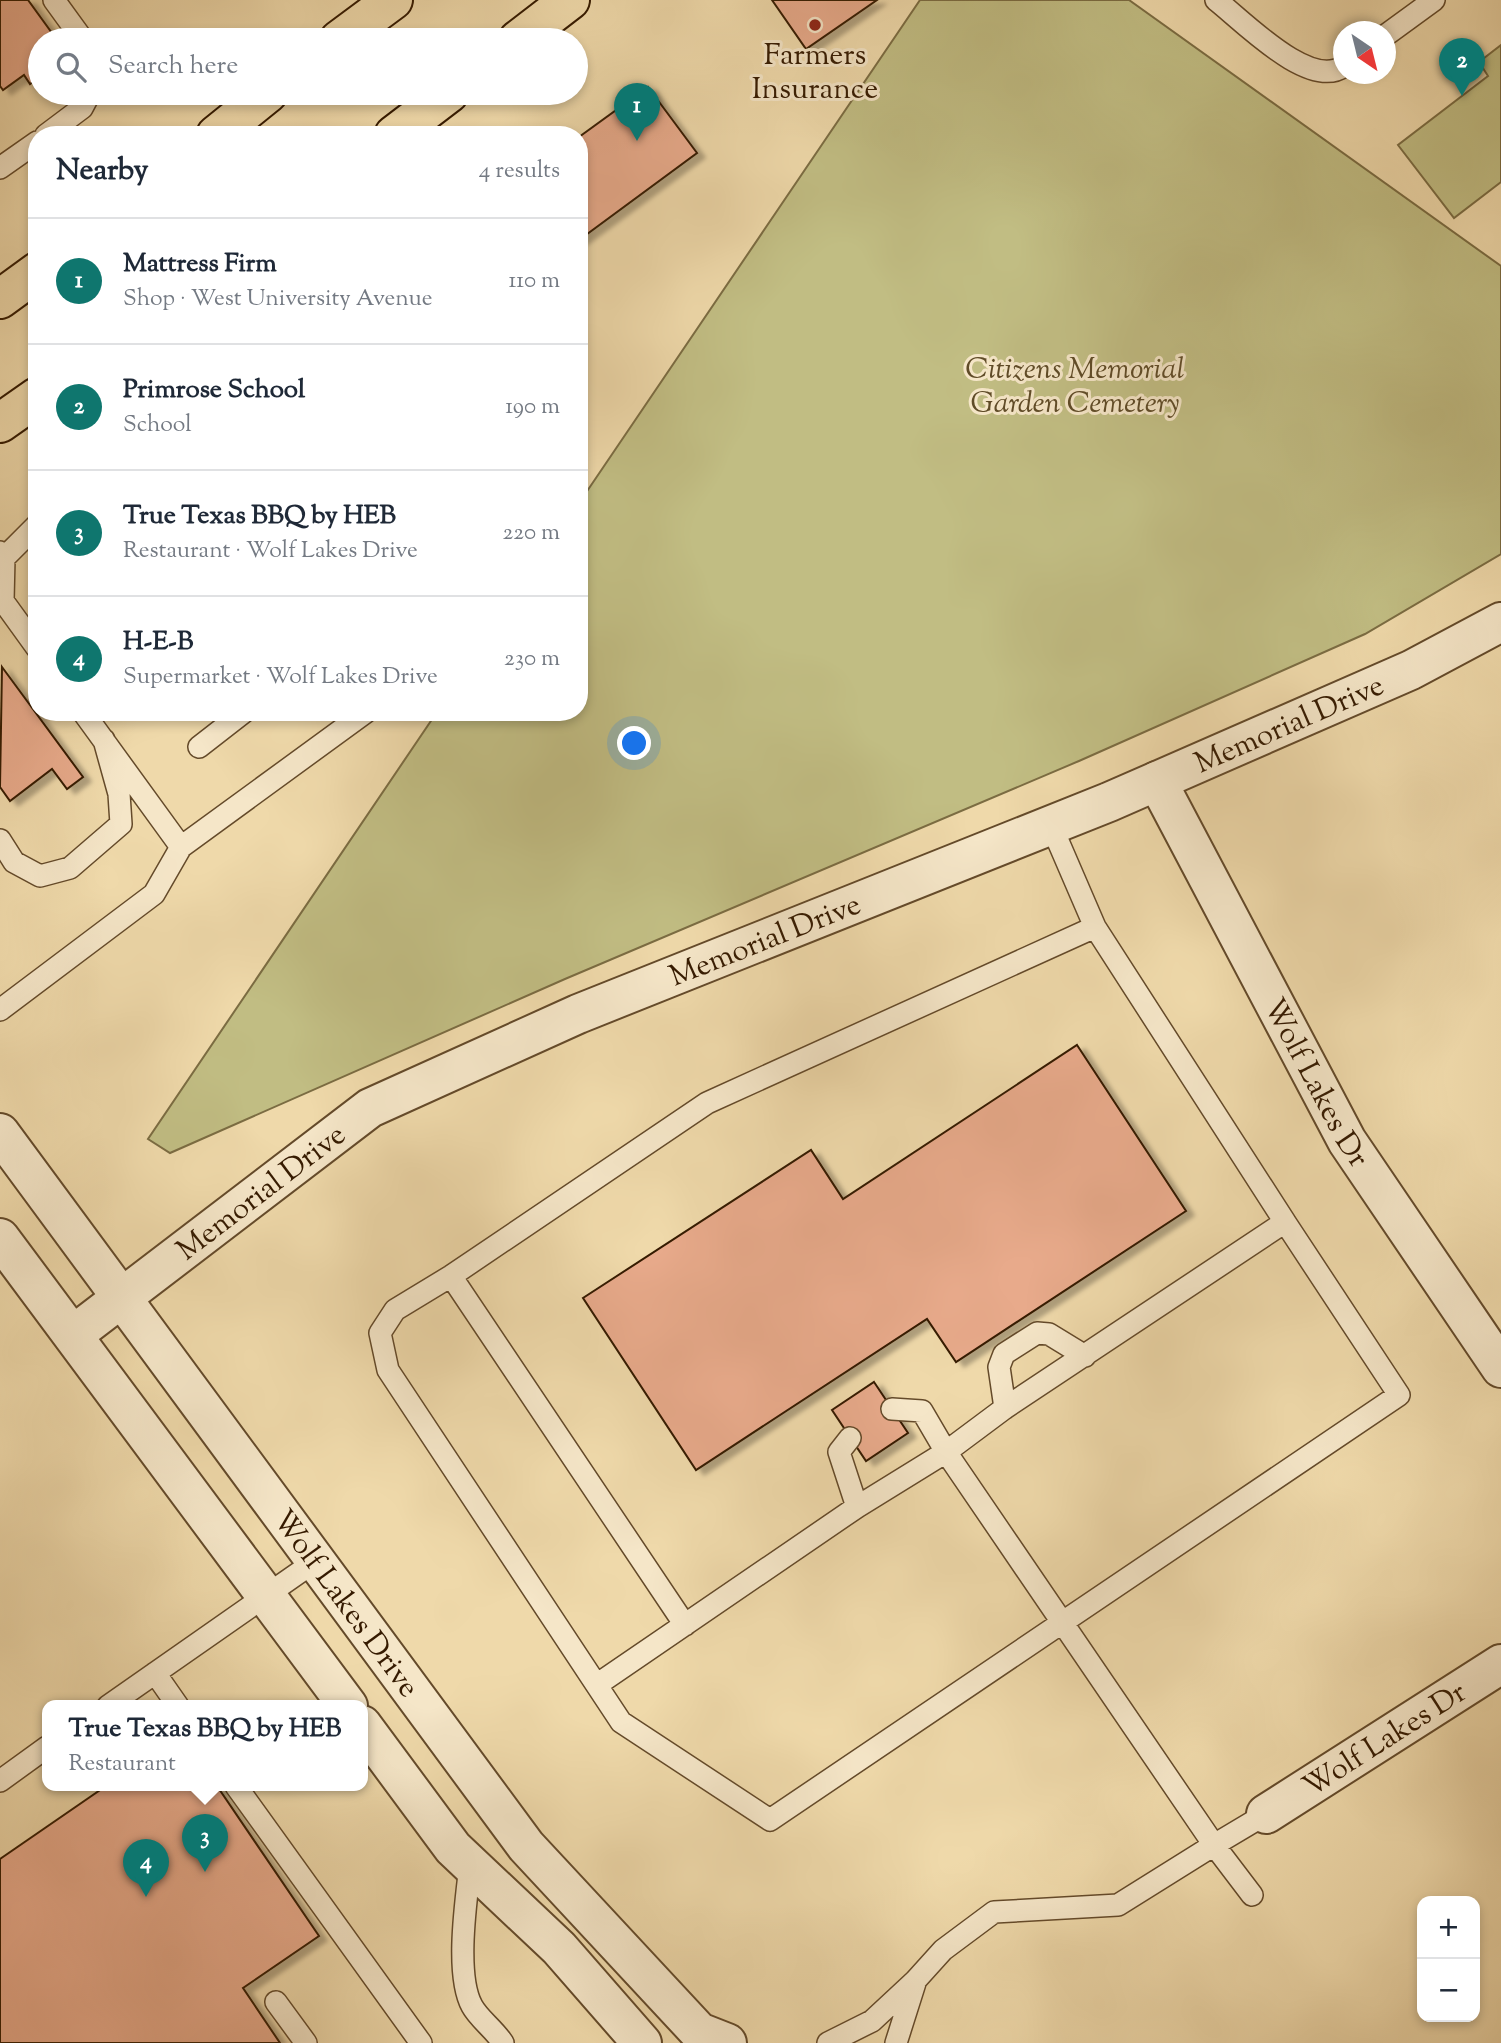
<!DOCTYPE html>
<html lang="en">
<head>
<meta charset="utf-8">
<style>
	:root { --surface:#fff; --page:#f2f2f3; --text:#1f2937; --muted:#747a83; --line:#e0e1e3; --accent:#0f766e }
	body { margin:0; font-family:"Sorts Mill Goudy",serif; background:var(--page); color:var(--text) }
	.controls { position:absolute; right:21px; bottom:21px; display:grid; overflow:hidden; border-radius:14px; box-shadow:0 4px 10px #0003 }
	.controls button { width:63px; height:63px; display:grid; place-items:center; padding:0; border:0; border-bottom:2px solid var(--line); background:var(--surface); color:var(--text); font:35px sans-serif }
	.compass { position:absolute; left:1333px; top:21px; width:63px; height:63px; border-radius:50%; background:var(--surface); box-shadow:0 4px 10px #0003; rotate:145deg }
	.you { position:absolute; left:635px; top:744px; width:24px; height:24px; margin:-18px; border:5px solid #fff; border-radius:50%; background:#1a73e8; box-shadow:0 0 0 10px #1a73e833 }
	.badge { display:grid; place-items:center; width:46px; height:46px; border-radius:50%; background:var(--accent); color:#fff; font-size:23px; font-weight:700 }
	.pin { position:absolute; translate:-50% -58px; filter:drop-shadow(0 2px 4px #0008) }
	.pin::after { content:''; position:absolute; top:37px; width:24px; height:21px; background:inherit; clip-path:polygon(0 0,100% 0,50% 100%) }
	.popup { position:absolute; left:42px; top:1700px; width:326px; height:91px; box-sizing:border-box; display:grid; place-content:center; border-radius:14px; background:var(--surface); filter:drop-shadow(0 2px 5px #0005); font-size:23px; white-space:nowrap; color:var(--muted) }
	.popup b { font-size:26px; color:var(--text) }
	.popup::after { content:''; position:absolute; left:50%; top:100%; margin-left:-14px; border:14px solid transparent; border-top-color:var(--surface) }
	.list { margin:0; padding:0; list-style:none }
	h2 { display:flex; justify-content:space-between; align-items:center; height:91px; margin:0; padding:0 28px; font-size:30px }
	h2 small { font-size:23px; font-weight:400; color:var(--muted) }
	.list li { display:grid; grid-template-columns:46px 1fr auto; gap:21px; align-items:center; box-sizing:border-box; height:126px; padding:0 28px; border-top:2px solid var(--line) }
	.list b { display:block; font-size:26px; white-space:nowrap }
	.list p { margin:0; font-size:23px; white-space:nowrap; color:var(--muted) }
	.list em { font-size:23px; font-style:normal; color:var(--muted) }
	.icon { flex:none; width:38px; height:38px; fill:none; stroke:currentColor; stroke-width:2; stroke-linecap:round; stroke-linejoin:round }
	.map { position:relative; flex:none; width:1501px; height:2043px; overflow:hidden }
	.search { position:absolute; background:var(--surface); box-shadow:0 4px 10px #0003; left:28px; top:28px; width:560px; height:77px; display:flex; align-items:center; gap:18px; box-sizing:border-box; padding:0 24px; border-radius:38px; color:var(--muted); font-size:26px }
	.panel { position:absolute; background:var(--surface); box-shadow:0 4px 10px #0003; left:28px; top:126px; width:560px; height:595px; border-radius:28px }
	.map>svg:first-child { display:block }
	.green { fill:#c1bd83; stroke:#7b6c42; stroke-width:2 }
	.building { fill:#e8aa8b; stroke:#351a00; stroke-width:2; filter:url(#shadow) }
	.lines { fill:none; stroke-linecap:round; stroke-linejoin:round }
	.service-casing { stroke:#644a2a; stroke-width:24 }
	.minor-casing { stroke:#644a2a; stroke-width:42 }
	.primary-casing { stroke:#351a00; stroke-width:42 }
	.service { stroke:#f5e6c8; stroke-width:21 }
	.minor { stroke:#f5e6c8; stroke-width:38 }
	.primary { stroke:#efd9aa; stroke-width:38 }
	.poi-dot { fill:#8f2418; stroke:#f5e6c8; stroke-width:2.5 }
	.labels { text-anchor:middle; stroke-width:6; stroke-linejoin:round; paint-order:stroke }
	.poi-label { font-size:30px; fill:#351a00; stroke:#f5e6c8 }
	.park-label { font-size:30px; font-style:italic; fill:#5f4b27; stroke:#f5e6c8 }
	.street-label { font-size:30px; fill:#351a00; stroke:#f5e6c8 }
</style>
</head>
<body>
<div class="map">
<svg width="1501" height="2043" viewBox="0 0 1501 2043">
	<defs>
		<filter id="shadow"><feDropShadow dx="8" dy="4.5" stdDeviation="2" flood-color="#0004"/></filter>
	</defs>
	<rect width="100%" height="100%" fill="#efd9aa"/>
	<filter id="stains"><feTurbulence type="fractalNoise" baseFrequency=".00286" numOctaves="4"/><feColorMatrix values="0 0 0 0 .2 0 0 0 0 .09 0 0 0 0 .02 0 0 0 .5 -.17"/></filter>
	<radialGradient id="worn" r=".72"><stop offset=".6" stop-color="#630" stop-opacity="0"/><stop offset="1" stop-color="#630" stop-opacity=".3"/></radialGradient>
	<path class="green" d="M920,0H1129L1501,266V554L1365,634L1079,761L565,979L170,1153L148,1139L437,712H579V503Z
		M1501,45V182L1454,218L1398,145L1488,76L1479,62Z"/>
	<path class="building" d="M0,0H28L57,40H40V77L30,84L24,75L3,90L0,86Z
		M772,0H877L806,49Z
		M648,87L697,153L579,240V137Z
		M2,667L83,777L67,789L52,769L10,801L0,787Z
		M1077,1045L1186,1211L956,1362L927,1319L696,1470L583,1298L811,1150L843,1199Z
		M874,1382L908,1433L866,1461L832,1410Z
		M106,1786H217L319,1936L243,1988L280,2043H0V1859Z"/>
	<g class="lines">
		<defs>
			<path id="service" d="M54,0L83,40
				M1216,0C1243,21 1310,91 1344,66
				M1386,35L1434,0
				M46,135L82,108L90,93
				M0,168L37,142
				M0,552L4,558L3,601L37,648
				M4,558L37,525
				M83,712L181,847
				M199,747L244,712
				M0,840L14,862L40,876L70,868L121,824L119,794L104,740
				M1095,927L707,1103L451,1276L395,1310L380,1333L388,1370L621,1722L770,1820L1399,1395L1285,1222
				M0,1010L154,894L181,847L366,712
				M451,1276L685,1625
				M1005,1408L999,1367L1004,1354L1037,1333L1049,1334L1085,1356
				M850,1438L839,1452L857,1507
				M155,1673L178,1706
				M598,1684L857,1507L946,1452L922,1411L892,1409
				M108,1706L317,1560
				M0,1781L47,1747
				M236,1786L421,2043
				M470,1866C466,1901 455,1975 472,2006C479,2019 494,2029 503,2043
				M1252,1895L1214,1845L1266,1814
				M276,2002L306,2043
				M828,2043L872,2021L915,1981L943,1950L994,1912L1118,1905L1214,1845L946,1452L1005,1408L1285,1222L1095,927L1051,825
				M896,2043L915,1983"/>
			<g id="minor">
				<path id="s1" d="M1157,781L1347,1141L1501,1368"/>
				<path id="s2" d="M0,1133L526,1846L699,2032L727,2043"/>
				<path d="M0,1238L348,1706"/>
				<path id="s3" d="M73,1335L370,1108L578,1014L1109,802L1411,670L1501,622"/>
				<path d="M362,1725L453,1848L559,1948L642,2043"/>
				<path id="s4" d="M1266,1814L1501,1664"/>
			</g>
			<path id="primary" d="M339,40L393,0
				M518,40L570,0
				M216,135L268,93
				M394,135L449,93
				M0,299L37,272
				M0,423L37,397"/>
		</defs>
		<use href="#service" class="service-casing"/>
		<use href="#minor" class="minor-casing"/>
		<use href="#primary" class="primary-casing"/>
		<use href="#service" class="service"/>
		<use href="#minor" class="minor"/>
		<use href="#primary" class="primary"/>
	</g>
	<circle class="poi-dot" cx="815" cy="25" r="7"/>
	<g class="labels">
		<g class="poi-label">
			<text x="815" y="64">Farmers<tspan x="815" dy="34">Insurance</tspan></text>
		</g>
		<g class="park-label">
			<text x="1075" y="378">Citizens Memorial<tspan x="1075" dy="34">Garden Cemetery</tspan></text>
		</g>
		<g class="street-label">
			<text dy="10" stroke="none"><textPath href="#s3" startOffset="1370">Memorial Drive</textPath></text>
			<text dy="10" stroke="none"><textPath href="#s3" startOffset="803">Memorial Drive</textPath></text>
			<text dy="10" stroke="none"><textPath href="#s1" startOffset="341">Wolf Lakes Dr</textPath></text>
			<text dy="10" stroke="none"><textPath href="#s3" startOffset="236">Memorial Drive</textPath></text>
			<text dy="10" stroke="none"><textPath href="#s2" startOffset="584">Wolf Lakes Drive</textPath></text>
			<text dy="10" stroke="none"><textPath href="#s4" startOffset="140">Wolf Lakes Dr</textPath></text>
		</g>
	</g>
	<rect width="100%" height="100%" filter="url(#stains)"/>
	<rect width="100%" height="100%" fill="url(#worn)"/>
</svg>
<div class="controls">
<button>+</button>
<button>−</button>
</div>
<svg class="compass" viewBox="-18 -18 36 36"><path d="M0-13l5 13h-10z" fill="#e53935"/><path d="M0 13l5-13h-10z" fill="#747a83"/></svg>
<div class="you"></div>
<div class="pin badge" style="left:637px;top:141px">1</div>
<div class="pin badge" style="left:1462px;top:96px">2</div>
<div class="pin badge" style="left:205px;top:1872px">3</div>
<div class="popup"><b>True Texas BBQ by HEB</b>Restaurant</div>
<div class="pin badge" style="left:146px;top:1897px">4</div>
<div class="search"><svg class="icon" aria-label="search" viewBox="0 0 24 24"><circle cx="10" cy="10" r="6"/><path d="M15 15l6 6"/></svg>Search here</div>
<section class="panel">
<h2>Nearby<small>4 results</small></h2>
<ul class="list">
<li><span class="badge">1</span><div><b>Mattress Firm</b><p>Shop · West University Avenue</p></div><em>110 m</em></li>
<li><span class="badge">2</span><div><b>Primrose School</b><p>School</p></div><em>190 m</em></li>
<li><span class="badge">3</span><div><b>True Texas BBQ by HEB</b><p>Restaurant · Wolf Lakes Drive</p></div><em>220 m</em></li>
<li><span class="badge">4</span><div><b>H-E-B</b><p>Supermarket · Wolf Lakes Drive</p></div><em>230 m</em></li>
</ul>
</section>
</div>
</body>
</html>
